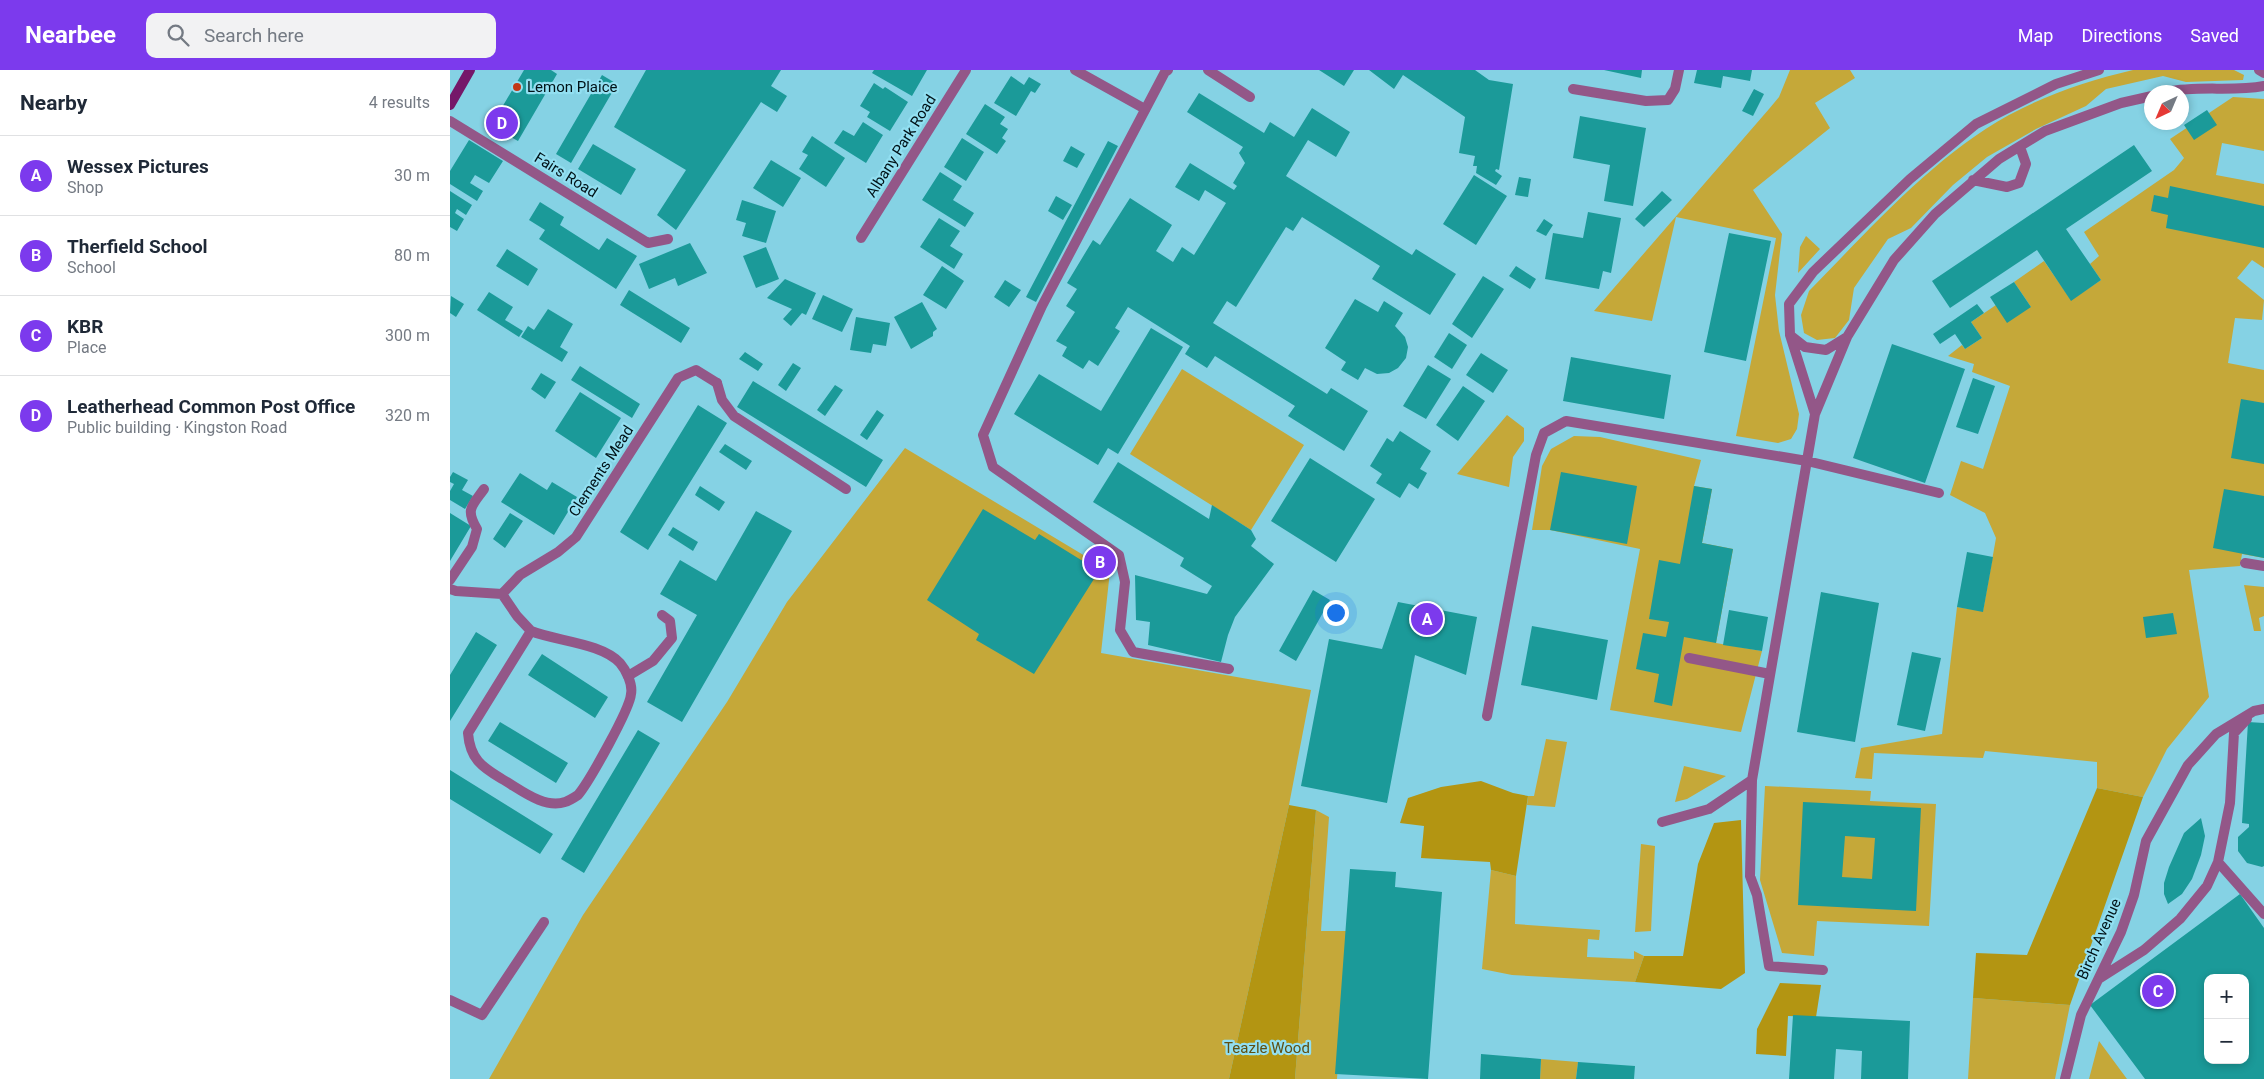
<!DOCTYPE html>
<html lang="en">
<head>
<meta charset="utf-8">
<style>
	:root { --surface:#fff; --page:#f2f2f3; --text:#1f2937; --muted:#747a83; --line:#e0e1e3; --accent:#7c3aed }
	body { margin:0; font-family:Roboto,sans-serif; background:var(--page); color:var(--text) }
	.controls { position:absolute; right:15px; bottom:15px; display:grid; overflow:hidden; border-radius:10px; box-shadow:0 2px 8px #0003 }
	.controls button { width:45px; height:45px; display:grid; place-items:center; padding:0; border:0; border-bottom:1px solid var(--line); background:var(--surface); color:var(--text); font:25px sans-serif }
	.compass { position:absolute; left:1694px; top:15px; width:45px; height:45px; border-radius:50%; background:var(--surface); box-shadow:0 2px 8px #0003; rotate:224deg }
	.you { position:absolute; left:885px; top:542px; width:18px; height:18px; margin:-12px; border:4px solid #fff; border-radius:50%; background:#1a73e8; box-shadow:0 0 0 8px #1a73e833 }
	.badge { display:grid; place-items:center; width:32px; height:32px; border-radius:50%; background:var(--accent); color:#fff; font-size:16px; font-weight:700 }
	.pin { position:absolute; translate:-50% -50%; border:2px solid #fff; box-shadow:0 1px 5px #0006 }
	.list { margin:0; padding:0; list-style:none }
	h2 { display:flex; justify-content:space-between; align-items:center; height:65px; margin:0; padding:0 20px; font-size:21px }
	h2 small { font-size:16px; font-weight:400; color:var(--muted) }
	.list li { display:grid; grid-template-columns:32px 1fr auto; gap:15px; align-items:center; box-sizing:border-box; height:80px; padding:0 20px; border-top:1px solid var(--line) }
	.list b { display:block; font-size:19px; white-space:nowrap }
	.list p { margin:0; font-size:16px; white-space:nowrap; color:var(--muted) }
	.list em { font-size:16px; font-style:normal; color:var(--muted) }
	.icon { flex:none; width:28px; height:28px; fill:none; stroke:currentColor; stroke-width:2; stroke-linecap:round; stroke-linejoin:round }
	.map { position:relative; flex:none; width:1814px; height:1009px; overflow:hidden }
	header { display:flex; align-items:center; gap:30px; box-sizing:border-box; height:70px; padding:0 25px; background:var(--accent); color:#fff }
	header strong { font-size:24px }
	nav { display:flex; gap:28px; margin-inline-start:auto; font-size:18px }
	.search { width:350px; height:45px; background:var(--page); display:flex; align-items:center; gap:12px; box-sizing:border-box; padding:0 18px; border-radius:10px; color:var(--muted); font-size:19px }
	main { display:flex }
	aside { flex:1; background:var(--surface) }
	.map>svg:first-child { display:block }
	.green { fill:#c5a839 }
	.forest { fill:#b39512 }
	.building { fill:#1b9a99; fill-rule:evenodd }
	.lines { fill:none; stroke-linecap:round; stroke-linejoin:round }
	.lane { stroke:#935788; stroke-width:10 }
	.street { stroke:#935788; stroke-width:10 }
	.secondary { stroke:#751869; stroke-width:10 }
	.poi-dot { fill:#c23816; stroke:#92dff1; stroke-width:2 }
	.labels { text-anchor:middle; stroke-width:4.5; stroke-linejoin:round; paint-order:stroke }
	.poi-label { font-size:15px; fill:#001217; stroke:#92dff1; text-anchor:start }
	.street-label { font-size:15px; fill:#001217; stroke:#92dff1 }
	.park-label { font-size:15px; fill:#5e4f12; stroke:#92dff1 }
</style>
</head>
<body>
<header>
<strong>Nearbee</strong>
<div class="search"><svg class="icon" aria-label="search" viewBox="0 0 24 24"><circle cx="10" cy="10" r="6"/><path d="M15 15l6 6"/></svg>Search here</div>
<nav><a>Map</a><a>Directions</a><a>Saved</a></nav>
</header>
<main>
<aside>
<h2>Nearby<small>4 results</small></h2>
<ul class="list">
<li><span class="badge">A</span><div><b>Wessex Pictures</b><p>Shop</p></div><em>30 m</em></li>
<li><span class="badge">B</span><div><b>Therfield School</b><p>School</p></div><em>80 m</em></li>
<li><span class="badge">C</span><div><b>KBR</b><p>Place</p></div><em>300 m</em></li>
<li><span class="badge">D</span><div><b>Leatherhead Common Post Office</b><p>Public building · Kingston Road</p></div><em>320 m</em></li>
</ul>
</aside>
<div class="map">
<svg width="1814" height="1009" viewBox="0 0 1814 1009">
	<rect width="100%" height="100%" fill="#85d2e4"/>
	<path class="green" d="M1340,0H1400L1405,8L1365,33L1380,58L1303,120L1332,164L1325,225L1329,261L1349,344L1347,359L1341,369L1328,373L1286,366L1326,168L1226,147L1202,251L1144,241L1319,39L1329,27Z
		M1683,0H1784L1794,5L1793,10L1736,12L1713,6L1656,19L1636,36L1586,59L1537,87L1503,115L1461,158L1438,169L1404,218L1399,250L1385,268L1367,270L1354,263L1351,245L1359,221C1418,161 1484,86 1559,45C1598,24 1640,10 1683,0Z
		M1783,27L1814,29V81L1772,73L1766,105L1814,114V198L1802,190L1787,208L1814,230L1812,250L1785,248L1778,293L1814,300V488L1792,484L1790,496L1739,500L1759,627L1717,679L1693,727L1647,718V692L1535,681L1533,688L1424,683L1422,709L1405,708L1411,678L1492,664L1507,537L1533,541L1546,468L1535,443L1500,425L1511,391L1533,399L1560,316L1522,302L1524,294L1498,286L1512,275L1515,279L1532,268L1521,252L1546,235L1581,237L1564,212L1594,191L1621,230L1651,210L1640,194L1649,186L1634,162L1724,100L1734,88L1720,69Z
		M1356,166L1370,179L1348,203L1350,177Z
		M732,299L854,375L801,460L680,384Z
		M1057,345L1074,358V371L1063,387L1059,417L1007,404Z
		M1124,366L1150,367L1251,390L1244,416L1262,419L1252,473L1283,479L1266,573L1312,581L1291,662L1160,640L1190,479L1100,460H1082L1092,396L1101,379Z
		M455,378L660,501L651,583L861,620L839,735L779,1009H39L133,845L277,632L337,532Z
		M1794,515L1814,517V546L1809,548L1811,561H1804Z
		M1096,669L1117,672L1105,737L1077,735L1078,726H1084Z
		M1234,696L1276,706L1237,729L1225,732Z
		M1315,716L1421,721L1420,731L1486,734L1479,856L1367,851L1364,886L1332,883L1310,810Z
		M866,740L879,747L871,861H897L887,1009H845Z
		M1191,774L1205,776L1201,861L1185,862Z
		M1041,800L1066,806L1065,854L1150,860L1149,870L1138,869L1137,887L1184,889V881L1194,886L1185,912L1062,905L1032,899Z
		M1523,928L1620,935L1605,1009H1518Z
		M1649,971L1677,1009H1639Z
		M1091,989L1128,992L1126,1009H1090Z"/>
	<path class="forest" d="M1031,711L1063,723L1078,726L1066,806L1041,800L1040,792L971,788L974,756L950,753L958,728L991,717Z
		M1647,718L1693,727L1620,935L1523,928L1526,883L1577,885Z
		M839,735L866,740L845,1009H779Z
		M1291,750L1295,903L1271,919L1185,912L1194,886H1233L1248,794L1264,753Z
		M1330,913L1371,915L1366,947L1338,946L1336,986L1306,984L1307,959Z"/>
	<path class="building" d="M74,0H101L107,4L68,71L41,56Z
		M196,0H331L321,16L337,26L327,42L311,32L226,160L207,145L236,100L164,57Z
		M424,0H477L462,26L422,3Z
		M869,0H904L894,16Z
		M919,0H1025L1039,10L1063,14L1049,100L1046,99L1045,101L1052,106L1046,115L1026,103L1027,96H1023L1025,86L1009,83L1015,47L953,5L944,19Z
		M1154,0H1192L1191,8Z
		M1247,0H1302L1300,11L1273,6L1271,18L1244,13Z
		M152,5L167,14L121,93L106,84Z
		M561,6L574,15L579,7L591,14L585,23L581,21L566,46L544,33Z
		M424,13L433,19L435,17L458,32L440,61L417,47L420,42L410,36Z
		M1304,19L1314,24L1303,46L1292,41Z
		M749,23L814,63L820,52L844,67L862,38L900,62L886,87L858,70L836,106L962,185L966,179L1006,204L980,245L922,209L930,196L852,147L843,161L836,157L786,237L777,231L763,253L877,324L881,318L918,341L894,381L838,346L845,336L765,286L757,298L735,284L740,276L678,237L665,258L670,261L648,296L639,290L633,299L612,286L617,277L606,271L625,242L616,236L627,219L617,213L643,170L650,175L680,128L722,155L706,181L723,192L732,177L744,185L776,133L755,120L749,131L725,117L740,93L784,120L787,116L783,113L795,93L789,83L793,77L737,42Z
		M535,34L555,47L550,54L558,59L552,68L556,71L547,84L516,64Z
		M1757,40L1767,55L1744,70L1734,55Z
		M1130,46L1196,58L1183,136L1154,131L1160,95L1123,88Z
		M413,52L433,65L416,93L384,73L393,60L404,66Z
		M362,66L395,88L376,117L349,99L358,85L352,82Z
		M512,68L534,82L516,111L494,97Z
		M19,70L53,91L39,113L25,105L20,113L33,121L27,131L0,114V101Z
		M658,71L668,76L586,232L576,227Z
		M143,74L186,99L171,125L128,99Z
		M1684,75L1702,101L1616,159L1651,210L1621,231L1587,180L1500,238L1482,211Z
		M621,76L635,84L627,98L613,91Z
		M321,90L351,108L333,137L303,118Z
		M490,102L512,116L503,130L524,143L515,157L472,130Z
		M1024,105L1057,126L1026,175L993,154Z
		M1069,107L1081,109L1078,127L1065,125Z
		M1720,116L1814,136V178L1716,158L1718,145L1701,141L1704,125L1718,128Z
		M0,121L22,135L16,145L7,139L5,143L14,149L7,161L0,157Z
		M1212,121L1222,130L1194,157L1185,149Z
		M606,126L622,135L613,150L598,141Z
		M292,130L326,141L316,173L292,166L296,153L286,150Z
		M90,132L114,147L110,155L149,180L157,168L187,186L166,219L89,169L95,160L79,150Z
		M1138,142L1171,148L1161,203L1153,201L1149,219L1095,209L1103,163L1133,168Z
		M489,148L510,161L500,176L513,184L504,199L470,177Z
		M1094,149L1103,155L1096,166L1086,161Z
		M1279,163L1321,171L1296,291L1254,282Z
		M240,173L257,203L228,216L225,208L199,219L189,194Z
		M316,177L329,209L306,218L293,186Z
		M57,179L88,199L78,216L46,196Z
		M492,196L514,211L496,239L473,225Z
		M1066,196L1086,209L1080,219L1059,206Z
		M1033,206L1054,219L1022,268L1002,254Z
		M335,209L366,223L356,245L352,243L341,256L333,249L342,239L317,228Z
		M555,210L571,220L559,237L544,227Z
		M1564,212L1581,237L1557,253L1540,227Z
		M179,220L240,258L231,273L170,235Z
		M39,222L63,237L55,250L73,261L69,267L27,240Z
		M373,225L403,239L392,262L362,249Z
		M1,226L14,234L6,247L0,243Z
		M905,229L928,242L934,231L953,243L945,256L955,267L958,277L956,288L948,298L939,303L927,304L915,298L908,310L891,300L896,292L875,278Z
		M472,232L487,259L483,262V266L461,279L444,247Z
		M1527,234L1534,243L1521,252L1532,268L1515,279L1505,264L1490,274L1483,264Z
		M98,239L123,254L110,277L118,282L112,292L71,267L78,256L84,260Z
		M406,247L440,253L436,276L423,274L421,283L400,280Z
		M701,258L733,277L668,384L658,378L648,395L564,344L589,304L651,341Z
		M999,263L1017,275L1002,299L984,287Z
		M1442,274L1515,299L1475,413L1403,388Z
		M295,282L313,294L308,301L289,289Z
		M1031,283L1058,300L1043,323L1016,305Z
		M1121,287L1221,305L1214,349L1113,331Z
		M343,293L351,298L336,321L328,315Z
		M978,295L1001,309L976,349L953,336Z
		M130,296L190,334L182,348L121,310Z
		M91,303L106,312L95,329L81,319Z
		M1523,308L1545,316L1528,364L1506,357Z
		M303,311L433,390L416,417L287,337Z
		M385,315L393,320L375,346L367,340Z
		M1013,316L1035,331L1008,371L986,355Z
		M130,322L171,348L146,388L105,361Z
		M1791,329L1814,333V394L1781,388Z
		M248,335L277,353L198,480L170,462Z
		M427,340L434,345L417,370L410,365Z
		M950,361L981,381L970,399L977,403L968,419L959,413L950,428L926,413L932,404L920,396L937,368L943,372Z
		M275,374L302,391L296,400L269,382Z
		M860,388L925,429L886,492L821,451Z
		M668,392L759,449L762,435L801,460L806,469L801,476L824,494L785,547L778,565L771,592L698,575L700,552L686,550L685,505L757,524L762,516L730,496L734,488L643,432Z
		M3,402L18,410L12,420L23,426L15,439L0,430V421L4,414L0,412V407Z
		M1111,402L1187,416L1177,474L1100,460Z
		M70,403L97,420L102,412L127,427L104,465L51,432Z
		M250,416L275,432L269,441L245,425Z
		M1244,416L1262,419L1252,473L1283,479L1266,573L1234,567L1222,636L1204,632L1209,604L1186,599L1193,563L1216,567L1219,552L1199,549L1209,490L1230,494Z
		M1774,419L1814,426V488L1763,478Z
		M533,439L585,470L589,464L649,501L584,604L526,570L529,564L477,530Z
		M306,441L342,461L232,652L197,632L247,545L210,524L230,490L266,511Z
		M0,443L21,456L0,491Z
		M60,443L73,451L55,478L43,469Z
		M223,457L248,472L243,481L218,465Z
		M1517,482L1543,487L1533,542L1507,537Z
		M863,520L880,530L846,591L829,581Z
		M1371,522L1429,533L1405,672L1347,662Z
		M948,532L1027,547L1016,605L965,585L937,733L851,716L879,569L932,579Z
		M1279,540L1318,547L1312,581L1273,575Z
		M1723,543L1727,564L1696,568L1693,547Z
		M1082,556L1158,570L1147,630L1071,615Z
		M26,562L47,575L0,651V605Z
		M1462,582L1491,588L1475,661L1447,655Z
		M92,584L158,627L145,648L78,605Z
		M50,652L118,693L106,713L38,671Z
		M1798,652L1814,653V796L1812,797L1797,793L1788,781V767L1799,757V754L1792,753Z
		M188,660L210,673L134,803L111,789Z
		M0,700L103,764L90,784L0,729Z
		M1353,732L1471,738L1466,841L1348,835ZM1395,766L1425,768L1422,809L1392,807Z
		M1751,748L1755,766L1751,785L1742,809L1732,824L1718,834L1714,824V813L1719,797L1734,763Z
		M900,799L946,802L945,817L992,822L978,1009L885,1004Z
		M1790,824L1814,858V1009H1695L1640,935ZM1758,908H1795V990H1758Z
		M1343,945L1460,951L1458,1009H1411L1412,981L1386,979L1384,1009H1339Z
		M1031,984L1091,989L1090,1009H1030Z
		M1128,992L1185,996L1184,1009H1126Z"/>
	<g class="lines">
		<path class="lane" d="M718,0L715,2L592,236L533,365L543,397L669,485L675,512L670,560L683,582L779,599
			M758,0L800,27
			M1809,0L1814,3
			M1123,19L1196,31L1218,30L1225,19L1229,0
			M1717,22C1748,15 1782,22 1814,16
			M0,51L198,173L218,169
			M1523,110L1557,117L1569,113L1576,94L1570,77
			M1341,266L1355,277L1376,280L1397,267
			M267,313L272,330L284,346L396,419
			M1365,344L1340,265L1339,234L1363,202L1460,109L1526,54L1606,14L1649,0
			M1795,493L1814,496
			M0,510L22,477L27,459C15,439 22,436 34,419
			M1239,588L1320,604
			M178,606L203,591L222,568L220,551L212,545
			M1037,646L1086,385L1094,363L1116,351L1357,391L1489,423
			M1212,752L1259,739L1302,710
			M1768,792L1814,844
			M1373,900L1319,896L1307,825L1300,806L1302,710L1365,344L1397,267L1444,190L1485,144L1549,89L1595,61L1671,33L1702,26
			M1650,908L1694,880L1730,849L1757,816L1768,792L1780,733L1784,663L1797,649
			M0,930L32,945L94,852
			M1615,1009L1631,945L1671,862L1684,825L1696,771L1738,695L1766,664L1804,641L1814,639"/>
		<path class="street" d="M625,0L695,39
			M411,168L516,0
			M0,519L6,521L52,524L70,505L108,482L126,467L228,308L246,300L267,313
			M52,524L67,546L81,561L18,663C20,689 32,697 52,709C70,719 93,739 115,732C119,731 125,727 128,725C139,712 180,639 181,624C183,614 176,600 170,593C152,573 106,571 81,561"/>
		<path class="secondary" d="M0,35L20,0"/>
	</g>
	<circle class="poi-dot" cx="67" cy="17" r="5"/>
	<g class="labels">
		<g class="poi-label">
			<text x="77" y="22">Lemon Plaice</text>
		</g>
		<g class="street-label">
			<text transform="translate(451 76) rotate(-58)" y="5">Albany Park Road</text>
			<text transform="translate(116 105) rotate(32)" y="5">Fairs Road</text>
			<text transform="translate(151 401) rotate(-57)" y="5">Clements Mead</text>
			<text transform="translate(1649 869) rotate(-66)" y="5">Birch Avenue</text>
		</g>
		<g class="park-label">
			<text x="817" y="983">Teazle Wood</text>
		</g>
	</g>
</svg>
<div class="controls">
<button>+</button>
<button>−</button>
</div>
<svg class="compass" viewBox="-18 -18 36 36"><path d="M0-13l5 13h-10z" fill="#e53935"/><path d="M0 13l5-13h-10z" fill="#747a83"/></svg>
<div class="you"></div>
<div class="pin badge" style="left:977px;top:549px">A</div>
<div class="pin badge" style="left:650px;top:492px">B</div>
<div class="pin badge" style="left:1708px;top:921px">C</div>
<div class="pin badge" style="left:52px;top:53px">D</div>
</div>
</main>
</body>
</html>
